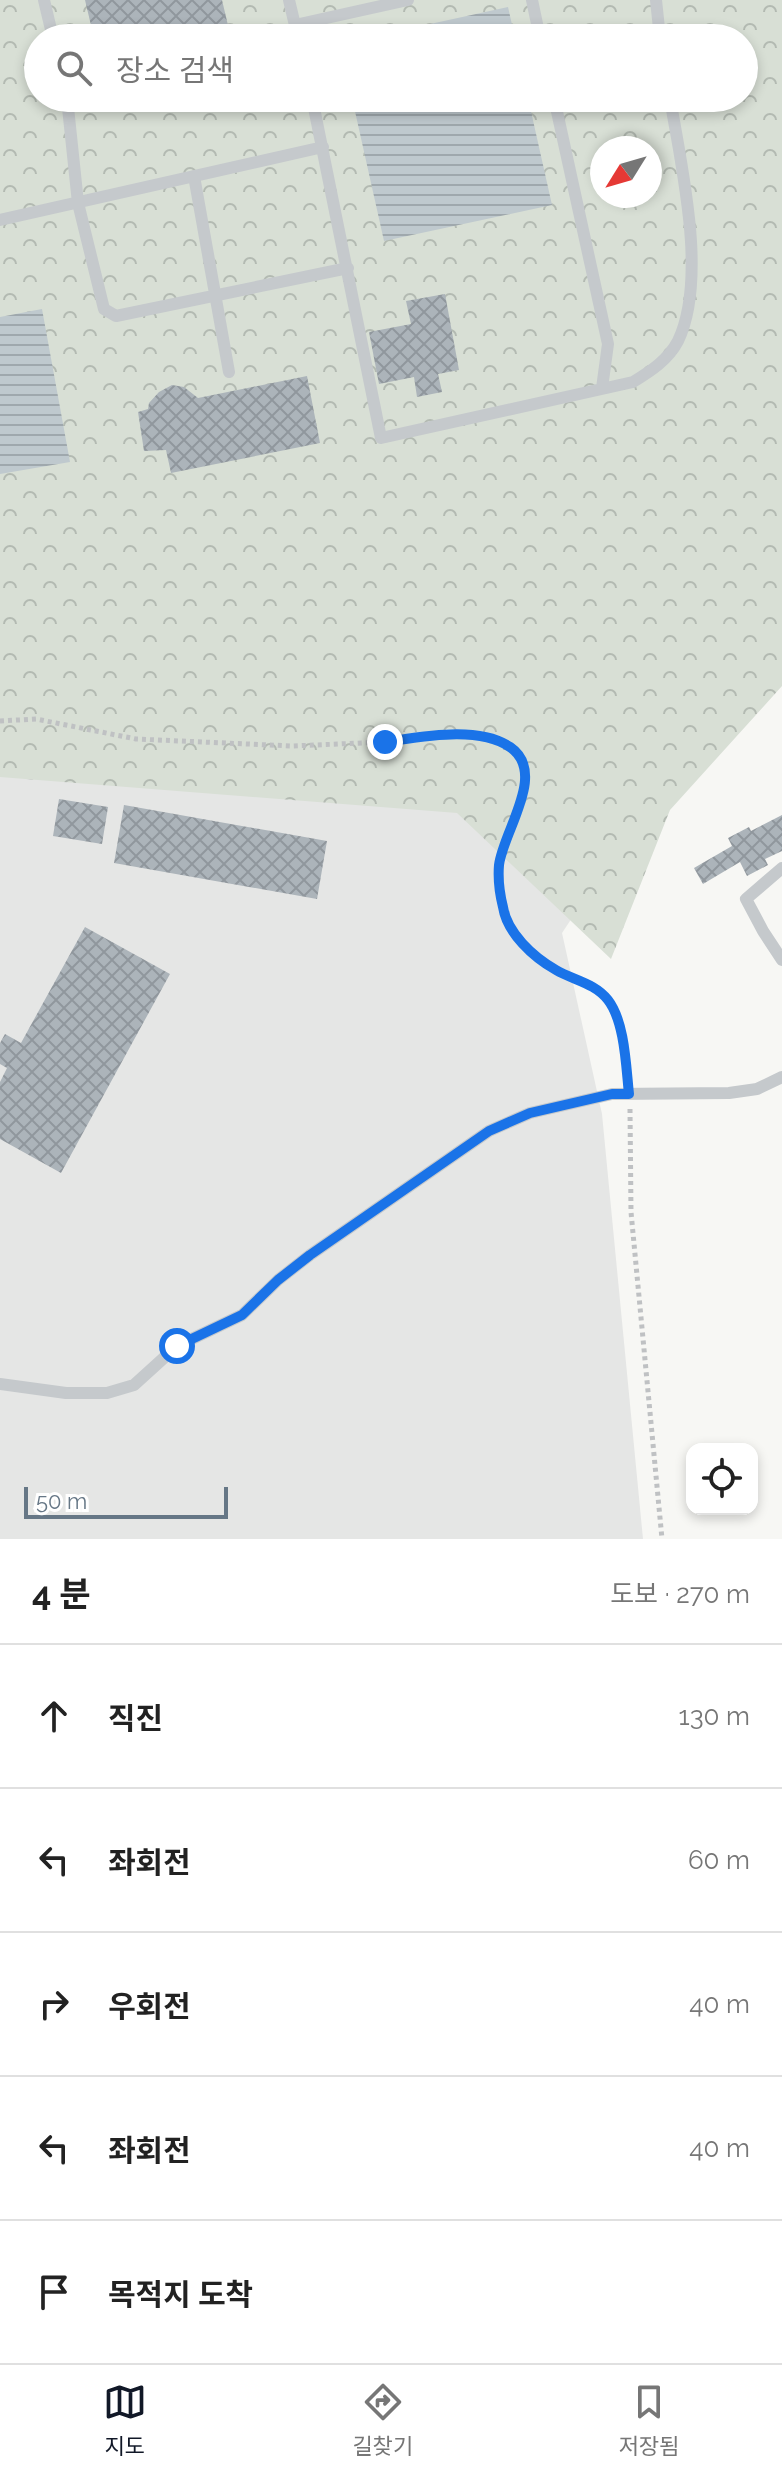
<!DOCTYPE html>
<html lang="ko">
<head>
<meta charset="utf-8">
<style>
	:root { --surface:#fff; --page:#f2f2f2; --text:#222; --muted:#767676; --line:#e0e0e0; --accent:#111827 }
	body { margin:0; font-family:Raleway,"Noto Sans KR",sans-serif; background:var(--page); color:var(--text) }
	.controls { position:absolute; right:24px; bottom:24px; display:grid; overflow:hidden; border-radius:16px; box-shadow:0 4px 12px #0003 }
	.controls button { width:72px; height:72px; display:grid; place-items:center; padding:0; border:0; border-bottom:2px solid var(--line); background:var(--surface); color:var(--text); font:40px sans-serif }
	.compass { position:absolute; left:590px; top:136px; width:72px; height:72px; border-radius:50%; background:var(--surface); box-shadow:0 4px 12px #0003; rotate:233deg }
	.scale { position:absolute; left:24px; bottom:20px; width:204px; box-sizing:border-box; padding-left:8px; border:4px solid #667786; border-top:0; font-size:22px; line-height:28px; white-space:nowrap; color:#667786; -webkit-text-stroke:6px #fff; paint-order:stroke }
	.stop { position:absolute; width:24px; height:24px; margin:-18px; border:6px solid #1a73e8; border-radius:50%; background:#fff }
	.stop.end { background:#1a73e8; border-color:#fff; box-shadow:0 2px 8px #0008 }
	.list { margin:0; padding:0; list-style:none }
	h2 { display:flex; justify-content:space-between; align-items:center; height:104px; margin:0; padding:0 32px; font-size:34px }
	h2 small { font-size:26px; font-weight:400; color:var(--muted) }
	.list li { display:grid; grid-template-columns:52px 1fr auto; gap:24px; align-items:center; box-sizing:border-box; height:144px; padding:0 32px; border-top:2px solid var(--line) }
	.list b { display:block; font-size:30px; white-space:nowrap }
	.list em { font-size:26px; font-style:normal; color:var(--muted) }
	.icon { flex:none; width:44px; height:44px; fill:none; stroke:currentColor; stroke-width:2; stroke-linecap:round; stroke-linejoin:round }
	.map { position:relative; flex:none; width:782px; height:1539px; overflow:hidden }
	.search { position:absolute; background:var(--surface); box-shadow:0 4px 12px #0003; left:24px; right:24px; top:24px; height:88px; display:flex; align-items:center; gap:20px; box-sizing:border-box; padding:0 28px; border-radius:44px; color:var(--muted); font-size:30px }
	.sheet { height:824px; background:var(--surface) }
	nav { display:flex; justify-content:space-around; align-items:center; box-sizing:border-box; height:112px; border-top:2px solid var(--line); background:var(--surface); font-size:22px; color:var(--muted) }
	nav a { display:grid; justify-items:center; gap:4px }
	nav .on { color:var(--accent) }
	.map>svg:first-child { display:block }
	.built { fill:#e5e6e5; fill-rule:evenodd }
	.forest { fill:url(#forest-crowns); fill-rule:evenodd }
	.water { fill:url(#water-rules) }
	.building { fill:url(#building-cross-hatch) }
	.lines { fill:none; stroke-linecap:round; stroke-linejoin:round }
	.path { stroke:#bfc1c3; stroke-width:5; stroke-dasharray:4 4; stroke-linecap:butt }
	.lane { stroke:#c5c9cc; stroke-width:12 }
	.route { stroke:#1a73e8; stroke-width:10 }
</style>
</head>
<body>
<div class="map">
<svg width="782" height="1539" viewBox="0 0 782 1539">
	<defs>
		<pattern id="forest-crowns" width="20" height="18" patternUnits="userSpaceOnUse" patternTransform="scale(2)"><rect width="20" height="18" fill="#d8dfd5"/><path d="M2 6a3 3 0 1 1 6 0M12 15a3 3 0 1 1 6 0" fill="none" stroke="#b3bab2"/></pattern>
		<pattern id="water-rules" width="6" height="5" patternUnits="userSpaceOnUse" patternTransform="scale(2)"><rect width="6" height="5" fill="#bfc9ce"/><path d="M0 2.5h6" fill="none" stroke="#9fa8ad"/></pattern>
		<pattern id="building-cross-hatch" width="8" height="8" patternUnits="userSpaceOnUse" patternTransform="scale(2)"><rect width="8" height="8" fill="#acb4ba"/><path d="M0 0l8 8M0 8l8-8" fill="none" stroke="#90979d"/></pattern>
	</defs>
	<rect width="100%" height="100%" fill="#f7f7f4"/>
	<path class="built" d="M0,0H782L664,779L562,933L602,1114L643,1539H0ZM38,38H744V98H38ZM602,148H650V196H602Z"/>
	<path class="forest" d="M0,0H782V686L670,810L611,959L457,813L0,777ZM38,38H744V98H38ZM602,148H650V196H602Z"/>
	<path class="water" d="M508,7L515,38H366Z
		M352,98H528L552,205L384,241Z
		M42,309L70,462L0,474V317Z"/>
	<path class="building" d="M85,0H222L231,38H94Z
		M445,294L459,370L438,374L442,392L417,397L414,377L379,384L369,332L411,324L406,301Z
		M307,376L320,443L171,473L166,450L144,451L138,412L148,409L149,403L159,392L172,385L184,387L198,398Z
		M59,799L108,807L102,844L53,836Z
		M124,805L327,841L317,899L114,863Z
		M782,815V851L765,859L768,865L747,876L740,862L703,884L694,868L732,846L728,838L749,827L751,831Z
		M85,927L170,974L61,1173L0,1139V1082L7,1068L0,1064V1043L5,1034L21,1043Z"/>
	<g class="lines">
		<path class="path" d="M0,721L36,719L136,739L292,746L385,742L451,734L484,737L510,747L524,763L525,783L499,864L503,910L517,938L555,970L589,985L608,1001L621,1032L627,1076
			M630,1109L631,1212L662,1539"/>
		<path class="lane" d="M44,0L53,38
			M289,0L298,38
			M532,0L540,38
			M656,0L660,38
			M295,25L408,0
			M67,98L78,203L104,309L116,316L348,268
			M312,98L381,438L633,382C651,371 668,360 678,341C708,278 681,165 670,98
			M554,98L608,344L602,388
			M194,176L229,372
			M0,220L323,147
			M782,868L746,899L763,931L782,960
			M0,1384L66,1393H107L134,1385L177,1346L242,1315L278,1280L310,1255L489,1131L530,1113L612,1094L729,1093L757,1089L782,1077"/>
	</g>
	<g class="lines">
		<path class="route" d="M177,1346L242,1315L278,1280L310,1255L489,1131L530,1113L612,1094H629C626,1067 625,1022 608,1000C595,983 573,980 556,970C533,957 507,933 503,907C500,895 498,877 499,865C503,831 548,773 510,747C478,725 421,737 385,742"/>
	</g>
</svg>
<div class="controls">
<button><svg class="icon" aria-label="locate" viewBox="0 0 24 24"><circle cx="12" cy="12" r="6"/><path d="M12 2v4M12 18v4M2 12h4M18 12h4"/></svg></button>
</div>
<svg class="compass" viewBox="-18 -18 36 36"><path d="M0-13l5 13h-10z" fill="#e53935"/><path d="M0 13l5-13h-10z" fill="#767676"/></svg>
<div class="scale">50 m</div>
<div class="stop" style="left:177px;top:1346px"></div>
<div class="stop end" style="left:385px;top:742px"></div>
<div class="search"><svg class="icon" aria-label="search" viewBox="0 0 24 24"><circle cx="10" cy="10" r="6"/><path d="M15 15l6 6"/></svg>장소 검색</div>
</div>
<section class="sheet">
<h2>4 분<small>도보 · 270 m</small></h2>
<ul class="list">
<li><svg class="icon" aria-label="ahead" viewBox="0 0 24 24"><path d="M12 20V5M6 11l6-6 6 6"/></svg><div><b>직진</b></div><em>130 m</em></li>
<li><svg class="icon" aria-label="left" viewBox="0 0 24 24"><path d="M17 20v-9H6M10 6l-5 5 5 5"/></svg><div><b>좌회전</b></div><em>60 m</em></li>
<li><svg class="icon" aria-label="right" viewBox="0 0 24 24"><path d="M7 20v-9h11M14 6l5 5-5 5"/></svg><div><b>우회전</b></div><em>40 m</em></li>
<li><svg class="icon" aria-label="left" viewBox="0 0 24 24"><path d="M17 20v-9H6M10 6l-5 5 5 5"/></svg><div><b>좌회전</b></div><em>40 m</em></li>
<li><svg class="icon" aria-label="arrive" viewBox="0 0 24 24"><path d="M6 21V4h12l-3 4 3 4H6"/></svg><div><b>목적지 도착</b></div></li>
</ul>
</section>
<nav>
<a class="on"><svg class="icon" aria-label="map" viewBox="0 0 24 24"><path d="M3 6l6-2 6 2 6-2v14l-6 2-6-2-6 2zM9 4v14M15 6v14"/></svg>지도</a>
<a><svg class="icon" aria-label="directions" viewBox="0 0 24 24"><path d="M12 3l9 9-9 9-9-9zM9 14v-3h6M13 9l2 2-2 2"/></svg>길찾기</a>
<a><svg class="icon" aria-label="saved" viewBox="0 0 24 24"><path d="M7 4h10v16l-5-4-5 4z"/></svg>저장됨</a>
</nav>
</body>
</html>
